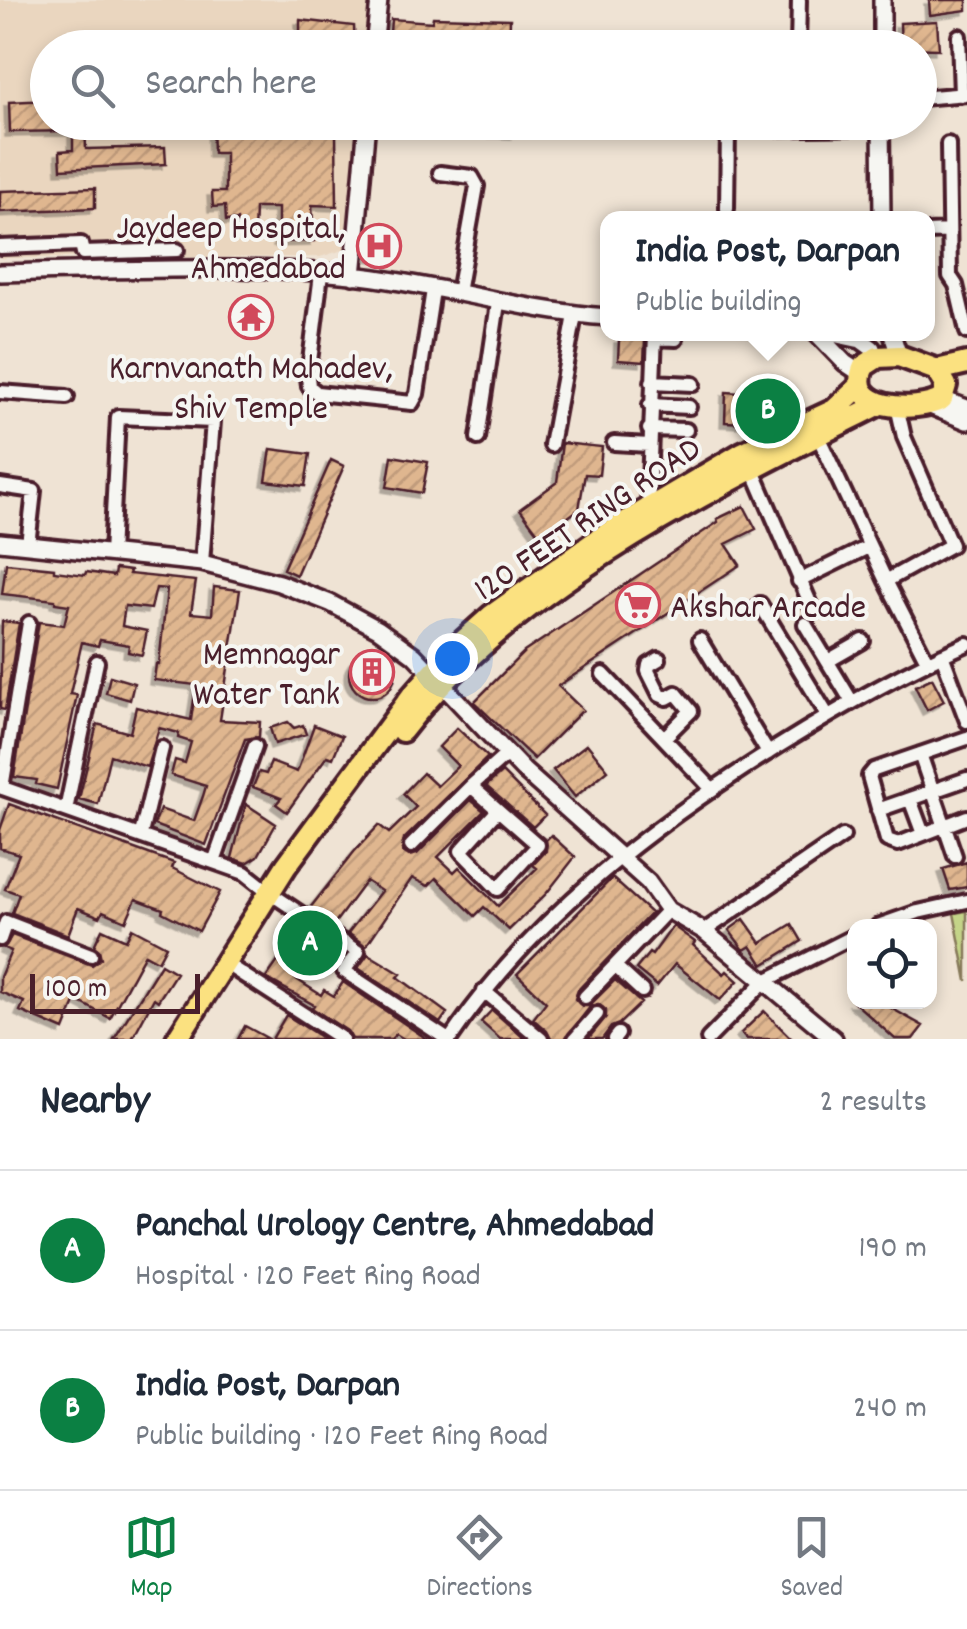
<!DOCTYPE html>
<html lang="en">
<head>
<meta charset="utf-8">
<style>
	:root { --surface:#fff; --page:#f6f6f7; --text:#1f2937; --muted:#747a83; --line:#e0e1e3; --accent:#0b8043 }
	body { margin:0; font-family:Dekko,sans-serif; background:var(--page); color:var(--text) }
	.controls { position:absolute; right:30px; bottom:30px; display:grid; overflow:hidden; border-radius:20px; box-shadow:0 5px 15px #0003 }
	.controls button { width:90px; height:90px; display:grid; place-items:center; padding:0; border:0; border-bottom:2px solid var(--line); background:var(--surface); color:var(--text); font:50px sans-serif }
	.scale { position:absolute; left:30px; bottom:25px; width:170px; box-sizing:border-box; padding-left:10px; border:5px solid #4a1f2b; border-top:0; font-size:28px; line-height:35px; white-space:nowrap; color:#4a1f2b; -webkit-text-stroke:8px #f6f6f2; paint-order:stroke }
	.you { position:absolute; left:452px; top:658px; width:35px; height:35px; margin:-25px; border:8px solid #fff; border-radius:50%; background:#1a73e8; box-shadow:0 0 0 15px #1a73e833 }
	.badge { display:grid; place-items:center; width:65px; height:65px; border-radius:50%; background:var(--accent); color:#fff; font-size:32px; font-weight:700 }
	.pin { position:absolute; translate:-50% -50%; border:5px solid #fff; box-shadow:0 2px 10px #0006 }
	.popup { position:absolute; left:600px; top:211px; width:335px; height:130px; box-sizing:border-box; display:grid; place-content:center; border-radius:20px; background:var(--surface); filter:drop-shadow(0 2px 8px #0005); font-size:32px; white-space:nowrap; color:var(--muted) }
	.popup b { font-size:38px; color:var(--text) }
	.popup::after { content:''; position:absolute; left:50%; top:100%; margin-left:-20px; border:20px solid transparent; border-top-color:var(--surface) }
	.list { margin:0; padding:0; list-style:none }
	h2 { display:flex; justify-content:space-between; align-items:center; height:130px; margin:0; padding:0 40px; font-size:42px }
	h2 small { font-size:32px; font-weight:400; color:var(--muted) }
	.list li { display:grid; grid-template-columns:65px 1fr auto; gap:30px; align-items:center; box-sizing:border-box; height:160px; padding:0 40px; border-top:2px solid var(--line) }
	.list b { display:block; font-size:38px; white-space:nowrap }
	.list p { margin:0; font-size:32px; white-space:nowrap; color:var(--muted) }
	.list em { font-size:32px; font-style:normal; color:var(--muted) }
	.icon { flex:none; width:55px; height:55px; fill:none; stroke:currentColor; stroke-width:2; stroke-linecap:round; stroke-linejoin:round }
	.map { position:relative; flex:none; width:967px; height:1039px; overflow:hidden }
	.search { position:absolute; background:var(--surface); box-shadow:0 5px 15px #0003; left:30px; right:30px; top:30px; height:110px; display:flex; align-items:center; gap:25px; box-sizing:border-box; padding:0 35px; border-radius:55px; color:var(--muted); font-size:38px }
	.sheet { height:450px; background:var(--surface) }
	nav { display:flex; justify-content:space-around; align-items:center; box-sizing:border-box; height:140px; border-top:2px solid var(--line); background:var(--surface); font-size:28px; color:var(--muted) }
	nav a { display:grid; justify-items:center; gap:5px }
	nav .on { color:var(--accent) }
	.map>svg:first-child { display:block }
	.built { fill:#ead6bf }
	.park { fill:#c4d488; stroke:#877a5a; stroke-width:2.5 }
	.building { fill:url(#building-hatch); stroke:#4a1f2b; stroke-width:2.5; filter:url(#shadow) }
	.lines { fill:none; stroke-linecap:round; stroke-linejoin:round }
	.minor-casing { stroke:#4a1f2b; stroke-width:20 }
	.tertiary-casing { stroke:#4a1f2b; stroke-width:22 }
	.primary-casing { stroke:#4a1f2b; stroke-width:28 }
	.minor { stroke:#f6f6f2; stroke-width:12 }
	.tertiary { stroke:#f6f6f2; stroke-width:15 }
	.primary { stroke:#fbe180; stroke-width:20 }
	.labels { text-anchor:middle; stroke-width:8; stroke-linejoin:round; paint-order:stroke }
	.poi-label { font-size:35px; fill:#4a1f2b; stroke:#f6f6f2; text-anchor:end }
	.street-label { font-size:35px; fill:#4a1f2b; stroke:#f6f6f2 }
</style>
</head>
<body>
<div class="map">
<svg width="967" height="1039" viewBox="0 0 967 1039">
	<defs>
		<pattern id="building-hatch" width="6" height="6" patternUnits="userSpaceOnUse" patternTransform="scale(2.5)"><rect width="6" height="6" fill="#dfb68f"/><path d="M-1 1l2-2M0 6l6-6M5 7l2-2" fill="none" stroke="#c19c7c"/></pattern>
		<filter id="shadow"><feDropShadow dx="-4.5" dy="4.5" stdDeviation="0" flood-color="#0004"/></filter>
	</defs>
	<rect width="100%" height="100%" fill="#efe3d4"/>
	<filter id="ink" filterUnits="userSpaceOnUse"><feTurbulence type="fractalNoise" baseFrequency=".01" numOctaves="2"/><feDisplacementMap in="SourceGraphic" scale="20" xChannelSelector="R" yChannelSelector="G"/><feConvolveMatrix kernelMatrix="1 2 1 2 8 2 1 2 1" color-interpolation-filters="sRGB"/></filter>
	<g filter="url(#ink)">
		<path class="built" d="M0,0H368L365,47L48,48V122L360,123L346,249L320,257L0,258Z"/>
		<path class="park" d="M967,911V981L954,913Z"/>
		<path class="building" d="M929,0H967V10L930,15Z
			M433,17L510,19L509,48H488V38L454,37V48H389L391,19L432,22Z
			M300,20L354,26L355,48H300Z
			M937,21L939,49L901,48L900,23Z
			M48,100V122H85L86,149L165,147L166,164L61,169L60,151L73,150V131L10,132L9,102Z
			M212,122H322L323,134H336L337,206L312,205L314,241L278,242V208H255L254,235L238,236L237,220L226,221L225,206L213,207L212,192H225V153H213Z
			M450,122H515V134L450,132Z
			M95,188V208L0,212V191Z
			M369,237L388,241L384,259L366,255Z
			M619,339L645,340L644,362L618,360Z
			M726,392L755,394L754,415L745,423L725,422Z
			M562,443L602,447L599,475L585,474L579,509L541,537L520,509L557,482Z
			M271,449L310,454L305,486L266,481Z
			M392,456L428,462L422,493L387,487Z
			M331,460L344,466L296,575L283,569Z
			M744,506L756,529L726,544L740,565L558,686L583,710L534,759L474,702L524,652L718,522L717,519Z
			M6,563L54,568V571L85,575L86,572L114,576L115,569L130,571L129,574L196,581L191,613L212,615L214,587L240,590L220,720L260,722L259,737L245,739L206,845L154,825L160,809L194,821L203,796L206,786L171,775L175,760L185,763L191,742L178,738L179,733L159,728L147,767L110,755L98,804L79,799L97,724L130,733L136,707L191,720L196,685L154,680L156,664H159L167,589L156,588L151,609L125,606L122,626L147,631L142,655L128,652L129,645L100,640L98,646L82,642L70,694L77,695L57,789L36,784L37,780L14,777L39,622L64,625L69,605L55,603V600L2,594Z
			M2,621L19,623L5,710L0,709Z
			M349 674a23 23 0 1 1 46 0a23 23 0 1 1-46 0Z
			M110,676L134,683L130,700L106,693Z
			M932,678L944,701L927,710L915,686Z
			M288,722L294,728L303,725L306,734L275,744L270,728Z
			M314,725L342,736L333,758L327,756L287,812L276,804L281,798L253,787L259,772L266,774L271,762L297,772Z
			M457,728L488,757L404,839L403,852L409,856L417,854L471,800L484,811L438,857L454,872L459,867L498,906L537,868L533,865L546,851V840L551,835L575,857L546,894L509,930L484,907L475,916L436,878L428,886L412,878L366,946L348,933L381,891L366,881L334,924L310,908L354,852L379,825L389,833L416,807L403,794L423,773L437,786L458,766L439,747Z
			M587,744L608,770L575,797L553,770Z
			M502,772L545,815L533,827L486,786Z
			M9,804L174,863L172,868L220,892L199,931L162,912L163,909L136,899L126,921L103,911L100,917L78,908L68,935L12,913L19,894L5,889L19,854L0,848V830Z
			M246,804L276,824L258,856L247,863L232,858Z
			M967,862V887L950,890L943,869Z
			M612,878L651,913L578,990L575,999L582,1006H589L615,980L641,1003L619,1024L611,1027L602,1039H588L606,1017V1010L598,1004L590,1007L565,1039H551L547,1031L533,1019L546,1002L517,974Z
			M744,919L761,943L792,924L802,941L763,965L751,946L744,950L729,930Z
			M302,926L322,940L296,979L321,995L324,990L334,996L343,982L427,1039H404L396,1034L391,1039H352L347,1031L312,1008L314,1005L266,978L286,950L290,953L302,933L299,930Z
			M673,926L695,942L693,945L724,974L727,971L738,981L720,1000L675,964L657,986L636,969L649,953L652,955Z
			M132,928L166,946L158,961L145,954L110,1018L76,1000L64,1030L20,1011L24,1002L0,992V977L11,951L4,948L12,935L92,965L101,958L99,950L94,946L102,929L126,940Z
			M368,954L401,974L398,977L447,1013L440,1023L358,968Z
			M161,964L176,973L158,1001L154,998L132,1039H114Z
			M854,1002H880L923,1026L913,1039H895Z
			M492,1010L525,1039H500L481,1022Z
			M764,1011L792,1039H747L741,1033Z
			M286,1015L324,1039H272Z
			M245,1026L269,1039H238Z"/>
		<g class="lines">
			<defs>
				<path id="minor" d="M959,36L961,95
					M798,48L799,0
					M920,98L967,94
					M948,144L950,276L956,285L967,332
					M440,173L472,177L477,186L458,293
					M727,209L728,129L881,127
					M928,232L949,231
					M0,247L81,244L83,253L177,250
					M321,274L308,377L309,386L317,393L412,403L417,394L433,290
					M655,338L676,339
					M652,382L693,384
					M0,392L67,397
					M650,405L689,407
					M649,429L686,430
					M818,436L886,581L951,545L904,437L897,406
					M478,438L498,303
					M614,443L649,445
					M551,445L575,315
					M752,468L814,612
					M0,486L34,491L28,545
					M648,508L655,334
					M111,554L118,417L213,421L202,563
					M799,581L868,547
					M886,581L927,661
					M760,604L828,716
					M805,624L852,702
					M700,640L768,753
					M942,655L967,721
					M659,659L649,665L648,671L660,695L667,698L676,693L691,711L664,738
					M828,661L863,641
					M603,674L712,789
					M967,738L874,770L869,776L887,840L898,844L967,817
					M920,754L955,856
					M0,787L245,873L269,892
					M2,788L29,623
					M910,799L923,834
					M66,810L97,662
					M498,810L538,845L498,889L461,851L498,810L471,786L507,754
					M878,810L967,779
					M141,834L162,748
					M411,846L471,786
					M214,862L255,746
					M279,899L358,952L344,971L447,1039
					M878,926L918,912L967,901
					M704,931L843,836
					M0,939L6,922L91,955
					M616,967L642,991
					M234,969L342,1039
					M484,991L541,1039
					M585,997L668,910
					M450,1039C534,915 653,825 779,746C840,708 901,673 967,644
					M575,1039L597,1014
					M614,1039L618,1034
					M708,1039L765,981L854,936"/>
				<path id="tertiary" d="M882,0V48
					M374,48L379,0
					M881,122L882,218
					M0,273C117,270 235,264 352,275C438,284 521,311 608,317
					M353,276L367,122
					M817,334L845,363L860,373
					M833,334L861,340L872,348
					M892,334L899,356
					M942,399L967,408
					M928,405L967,421
					M0,542L202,563L279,583L330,603L378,629L414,655L523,770L648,882L668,910L704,931L834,1039"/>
				<path id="primary" d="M899,356L937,370L946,385L942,399C917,413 843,411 864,366L878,357Z
					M937,370L967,363
					M402,731C516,582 716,487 880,404
					M177,1039L286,866L411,697L452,651L491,616L607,533L742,453L834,410L860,386"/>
			</defs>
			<use href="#minor" class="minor-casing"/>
			<use href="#tertiary" class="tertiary-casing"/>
			<use href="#primary" class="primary-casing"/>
			<use href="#minor" class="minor"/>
			<use href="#tertiary" class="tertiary"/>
			<use href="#primary" class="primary"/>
		</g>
	</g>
	<defs>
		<symbol id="hospital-ring" viewBox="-11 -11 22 22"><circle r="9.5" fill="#f6f6f2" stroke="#d1495b" stroke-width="1.5"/><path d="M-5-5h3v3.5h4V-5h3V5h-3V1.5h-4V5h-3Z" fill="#d1495b"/></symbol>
		<symbol id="temple-ring" viewBox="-11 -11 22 22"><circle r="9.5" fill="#f6f6f2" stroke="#d1495b" stroke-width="1.5"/><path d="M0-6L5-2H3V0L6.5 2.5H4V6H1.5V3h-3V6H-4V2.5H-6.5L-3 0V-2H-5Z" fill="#d1495b"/></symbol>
		<symbol id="supermarket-ring" viewBox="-11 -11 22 22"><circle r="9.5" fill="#f6f6f2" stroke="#d1495b" stroke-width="1.5"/><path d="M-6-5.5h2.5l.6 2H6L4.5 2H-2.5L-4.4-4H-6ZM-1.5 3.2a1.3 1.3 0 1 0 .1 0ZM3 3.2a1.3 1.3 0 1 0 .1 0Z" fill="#d1495b"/></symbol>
		<symbol id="building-ring" viewBox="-11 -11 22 22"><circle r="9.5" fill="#f6f6f2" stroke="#d1495b" stroke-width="1.5"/><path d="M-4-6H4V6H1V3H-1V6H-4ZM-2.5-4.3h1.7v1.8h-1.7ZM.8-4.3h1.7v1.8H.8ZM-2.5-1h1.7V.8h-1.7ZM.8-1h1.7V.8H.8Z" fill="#d1495b"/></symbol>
	</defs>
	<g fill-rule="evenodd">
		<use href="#hospital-ring" x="354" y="221" width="50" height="50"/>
		<use href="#temple-ring" x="226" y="292" width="50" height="50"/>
		<use href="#supermarket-ring" x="613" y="580" width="50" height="50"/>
		<use href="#building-ring" x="347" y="647" width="50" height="50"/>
	</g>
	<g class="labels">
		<g class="poi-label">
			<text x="346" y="238">Jaydeep Hospital,<tspan x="346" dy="40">Ahmedabad</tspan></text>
			<text x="251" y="378" text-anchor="middle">Karnvanath Mahadev,<tspan x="251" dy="40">Shiv Temple</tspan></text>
			<text x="670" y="617" text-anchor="start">Akshar Arcade</text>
			<text x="340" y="664">Memnagar<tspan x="340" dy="40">Water Tank</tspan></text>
		</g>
		<g class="street-label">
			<text transform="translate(586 517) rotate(-34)" y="12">120 FEET RING ROAD</text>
		</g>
	</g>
</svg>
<div class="controls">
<button><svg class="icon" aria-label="locate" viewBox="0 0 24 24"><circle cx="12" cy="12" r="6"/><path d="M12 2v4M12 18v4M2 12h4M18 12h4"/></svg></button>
</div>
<div class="scale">100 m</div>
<div class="you"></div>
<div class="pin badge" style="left:310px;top:943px">A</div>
<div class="pin badge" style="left:768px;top:411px">B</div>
<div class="popup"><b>India Post, Darpan</b>Public building</div>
<div class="search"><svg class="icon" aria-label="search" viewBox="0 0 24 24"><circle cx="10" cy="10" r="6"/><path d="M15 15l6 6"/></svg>Search here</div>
</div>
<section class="sheet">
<h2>Nearby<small>2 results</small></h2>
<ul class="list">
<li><span class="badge">A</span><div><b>Panchal Urology Centre, Ahmedabad</b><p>Hospital · 120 Feet Ring Road</p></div><em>190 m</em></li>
<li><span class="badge">B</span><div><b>India Post, Darpan</b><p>Public building · 120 Feet Ring Road</p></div><em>240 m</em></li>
</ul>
</section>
<nav>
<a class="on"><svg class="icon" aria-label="map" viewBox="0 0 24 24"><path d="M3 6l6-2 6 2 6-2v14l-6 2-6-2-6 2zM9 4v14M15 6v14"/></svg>Map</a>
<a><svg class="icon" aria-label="directions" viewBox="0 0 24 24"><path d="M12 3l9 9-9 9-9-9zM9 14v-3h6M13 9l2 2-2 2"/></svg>Directions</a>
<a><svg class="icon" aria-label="saved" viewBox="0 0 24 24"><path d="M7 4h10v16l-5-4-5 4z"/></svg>Saved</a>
</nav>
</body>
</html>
